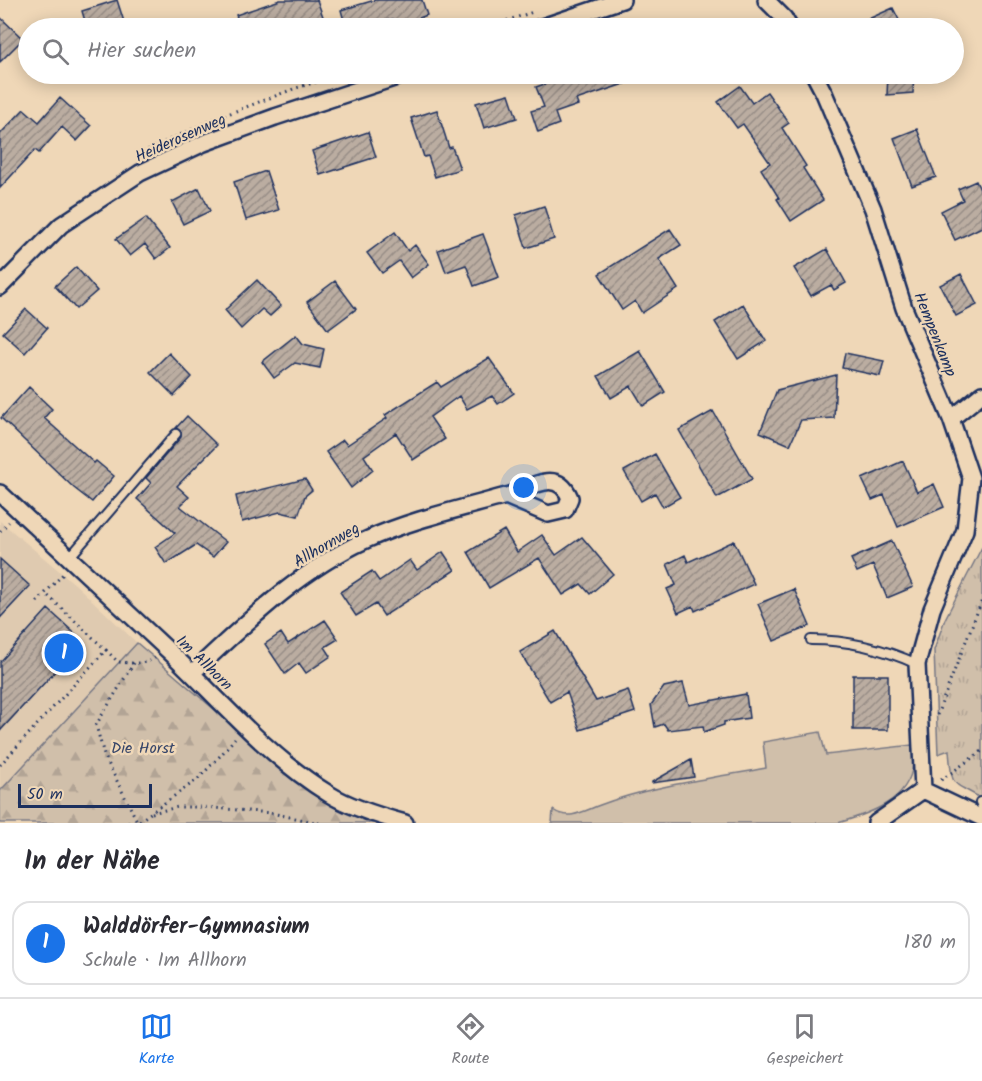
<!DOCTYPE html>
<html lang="de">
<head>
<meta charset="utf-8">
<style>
	:root { --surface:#fff; --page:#f7f7f7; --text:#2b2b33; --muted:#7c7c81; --line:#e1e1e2; --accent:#1a73e8 }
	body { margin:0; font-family:Kalam,sans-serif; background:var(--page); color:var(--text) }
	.scale { position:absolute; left:18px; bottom:15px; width:134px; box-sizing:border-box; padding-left:6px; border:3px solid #1b2f5e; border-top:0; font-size:16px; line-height:21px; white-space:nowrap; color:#1b2f5e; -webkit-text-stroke:4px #efd7b7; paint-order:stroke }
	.you { position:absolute; left:524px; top:488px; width:21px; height:21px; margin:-15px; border:4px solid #fff; border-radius:50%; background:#1a73e8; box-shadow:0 0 0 9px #1a73e833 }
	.badge { display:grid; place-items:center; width:39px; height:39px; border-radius:50%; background:var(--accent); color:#fff; font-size:20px; font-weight:700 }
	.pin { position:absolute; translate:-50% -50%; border:3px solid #fff; box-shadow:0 2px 6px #0006 }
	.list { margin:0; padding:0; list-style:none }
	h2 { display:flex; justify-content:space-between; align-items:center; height:78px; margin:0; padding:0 24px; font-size:26px }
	h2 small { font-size:20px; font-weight:400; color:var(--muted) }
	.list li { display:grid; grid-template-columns:39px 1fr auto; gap:18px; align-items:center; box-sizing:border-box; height:84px; margin:0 12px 12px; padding:0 12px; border:2px solid var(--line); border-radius:18px }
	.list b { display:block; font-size:22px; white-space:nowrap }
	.list p { margin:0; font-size:20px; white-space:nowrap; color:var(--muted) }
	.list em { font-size:20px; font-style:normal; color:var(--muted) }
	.icon { flex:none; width:33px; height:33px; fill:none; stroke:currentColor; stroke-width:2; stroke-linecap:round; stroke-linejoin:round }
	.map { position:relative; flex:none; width:982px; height:823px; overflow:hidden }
	.search { position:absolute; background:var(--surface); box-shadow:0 3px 15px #0003; left:18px; right:18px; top:18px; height:66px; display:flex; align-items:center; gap:15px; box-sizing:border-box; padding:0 21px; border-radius:33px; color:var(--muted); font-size:22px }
	.sheet { height:174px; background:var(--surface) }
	nav { display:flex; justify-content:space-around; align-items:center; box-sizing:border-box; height:84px; border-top:2px solid var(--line); background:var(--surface); font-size:16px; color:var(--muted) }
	nav a { display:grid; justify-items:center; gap:3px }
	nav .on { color:var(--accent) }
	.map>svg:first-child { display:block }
	.built { fill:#dfcab0 }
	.grass { fill:#d0bfaa; stroke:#767784; stroke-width:1.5 }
	.forest { fill:url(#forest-firs); stroke:#767784; stroke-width:1.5 }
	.park { fill:url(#park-tufts); stroke:#767784; stroke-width:1.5 }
	.building { fill:url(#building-hatch); stroke:#1b2f5e; stroke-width:1.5 }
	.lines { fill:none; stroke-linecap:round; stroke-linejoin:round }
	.service-casing { stroke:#1b2f5e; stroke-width:12 }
	.minor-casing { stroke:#1b2f5e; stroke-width:20 }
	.path { stroke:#1b2f5e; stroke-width:3; stroke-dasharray:1.5 4.5; stroke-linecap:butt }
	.service { stroke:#efd7b7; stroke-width:8 }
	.minor { stroke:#efd7b7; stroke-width:15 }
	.labels { text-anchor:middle; stroke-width:5; stroke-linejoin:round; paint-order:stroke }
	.street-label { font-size:16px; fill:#1b2f5e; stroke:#efd7b7 }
	.park-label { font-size:16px; fill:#364569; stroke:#efd7b7 }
</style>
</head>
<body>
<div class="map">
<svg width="982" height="823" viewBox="0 0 982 823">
	<defs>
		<pattern id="forest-firs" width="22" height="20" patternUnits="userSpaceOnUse" patternTransform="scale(1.5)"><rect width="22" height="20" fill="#d0bfaa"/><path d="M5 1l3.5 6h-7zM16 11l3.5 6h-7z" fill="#b2a495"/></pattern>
		<pattern id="park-tufts" width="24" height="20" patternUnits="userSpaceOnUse" patternTransform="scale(1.5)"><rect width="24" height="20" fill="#d0bfaa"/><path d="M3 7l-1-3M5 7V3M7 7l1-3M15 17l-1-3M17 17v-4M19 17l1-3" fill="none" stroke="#b2a495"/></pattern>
		<pattern id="building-hatch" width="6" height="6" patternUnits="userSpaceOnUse" patternTransform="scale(1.5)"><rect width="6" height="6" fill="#bbada1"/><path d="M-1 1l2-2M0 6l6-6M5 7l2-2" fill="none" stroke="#978d86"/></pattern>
	</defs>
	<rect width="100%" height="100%" fill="#efd7b7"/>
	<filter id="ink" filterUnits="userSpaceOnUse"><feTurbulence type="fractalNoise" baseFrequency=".0167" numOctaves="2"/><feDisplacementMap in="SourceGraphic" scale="12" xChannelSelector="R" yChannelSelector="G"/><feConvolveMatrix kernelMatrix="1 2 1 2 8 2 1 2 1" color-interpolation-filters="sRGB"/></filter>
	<g filter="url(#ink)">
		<path class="built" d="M0,521L76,585L137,643L0,790Z"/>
		<path class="grass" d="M820,732L826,755L912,745C912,751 913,758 913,764C909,801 869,814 838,823H552L553,810C569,821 584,811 600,805C650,786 714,778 766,768L763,742Z"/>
		<path class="forest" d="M137,643L307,789L330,804L383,823H0V791Z"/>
		<path class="park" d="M982,547V799C951,780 952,790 949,750L938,754L934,650L945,619Z"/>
		<path class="building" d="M117,0L126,28H87L82,11Z
			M280,0H317L326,25L317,28H241L236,15Z
			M375,0H422L427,15L396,27L393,19L360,28H346L341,10Z
			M893,8L903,28H848Z
			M0,17L23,39L0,62Z
			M573,74H647L648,76L576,100L578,105L555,113L559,124L538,132L531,111L544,107L536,87Z
			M888,74H914L913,93L887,95Z
			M740,86L752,103L767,92L789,123L782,128L806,166L803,168L823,200L791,221L777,199L779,198L761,169L770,163L743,124L737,128L718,102Z
			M509,94L517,118L484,128L476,103Z
			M60,98L91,126L77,141L62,127L39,153L35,150L0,188V134L24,109L39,122Z
			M437,110L449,148L452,147L460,169L435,177L428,156L424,157L411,118Z
			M917,129L936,177L912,186L894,138Z
			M368,132L376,157L320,175L312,151Z
			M266,171L279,210L246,220L234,182Z
			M976,181L982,194V227L955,240L941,211L963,200L958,189Z
			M199,188L210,211L183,224L172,202Z
			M544,206L554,239L526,248L516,215Z
			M146,218L170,248L156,259L145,244L130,256L116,239Z
			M670,229L681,245L659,259L678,289L642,313L635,301L622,310L599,274Z
			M395,232L408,251L415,245L429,264L411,278L399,261L382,273L367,253Z
			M483,234L499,277L474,286L466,265L446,272L438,250Z
			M827,249L846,283L834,290L831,285L811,296L794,268Z
			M76,267L97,291L76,309L55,286Z
			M961,274L977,305L956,316L940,285Z
			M257,280L281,306L270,316L262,309L241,329L225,310Z
			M335,281L356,309L328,330L307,302Z
			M743,304L766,341L738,359L715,322Z
			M26,309L47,328L25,353L3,333Z
			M296,335L303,344L324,349L320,368L295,363L274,378L262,362Z
			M640,351L665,392L643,406L631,386L611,398L598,376Z
			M169,353L192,377L174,396L150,372Z
			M845,353L884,361L880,376L842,368Z
			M489,358L514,393L498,404L492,396L467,409L459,396L430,417L445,439L413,460L396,433L364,456L373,470L351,488L326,452L343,440L347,445L387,418L385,415L437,382L441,387Z
			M836,375L834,418L801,420L790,445L760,432L777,390Z
			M29,387L52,409L44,418L94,463L96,461L114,476L92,502L74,488L1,418Z
			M713,411L752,479L717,498L679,430Z
			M187,416L217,445L177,486L189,497L180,506L226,542L213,557L196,545L166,564L155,547L175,533L137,499L151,483L146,478L181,437V432L176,428Z
			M655,454L680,497L663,507L655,493L641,501L624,471Z
			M903,461L917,492L934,484L944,507L898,527L884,495L872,500L862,479Z
			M305,479L312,490L305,496L298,516L280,512L242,522L236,496Z
			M504,530L517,552L542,535L556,555L582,537L613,574L590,594L581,584L563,595L539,558L489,588L468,552Z
			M734,541L754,584L695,611L693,606L678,613L667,589L676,585L667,564L685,555L688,562Z
			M892,541L913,587L887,598L873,565L857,572L851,559Z
			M443,552L455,570L384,616L376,604L356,616L340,592L372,571L379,581L410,560L417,570Z
			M0,559L30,586L0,618Z
			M794,589L810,626L774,641L758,604Z
			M48,609L83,641L0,731V662Z
			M325,620L338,639L325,647L331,656L306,673L299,663L285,674L265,644L281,633L288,644Z
			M555,631L596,701L628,690L635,712L580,730L567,692L550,702L520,652Z
			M853,675H888V730H853Z
			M683,683L689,705L746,694L749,718L724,722V725L704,732L703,726L668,730L664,724L655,727L651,705L664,687Z
			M691,760L694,777L652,783V782Z"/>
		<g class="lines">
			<defs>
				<path id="service" d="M69,558L176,434
					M811,640C847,640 884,649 917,664
					M980,802L982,807"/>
				<path id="minor" d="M766,0L784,18L790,28
					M539,28L622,0
					M814,74L824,93L873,209L904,308L951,419L971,478L965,530L932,609L917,664L923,790
					M0,287L61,225L140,173L204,143L275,117L406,74
					M951,419L982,394
					M0,493C58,547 115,601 173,655C223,703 270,758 329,794C348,806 383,817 405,823
					M192,673C245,624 298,571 366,540C410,520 460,509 506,496C528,491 556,465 570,498L565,510L548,514L506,496
					M923,790L982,818
					M876,823L923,790"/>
			</defs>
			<use href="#service" class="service-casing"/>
			<use href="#minor" class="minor-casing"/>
			<path class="path" d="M484,28L533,12
				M137,155L212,120L296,88L344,74
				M0,531L9,522
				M37,602L64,573
				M106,650L118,662C131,663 144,665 155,658
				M134,663L96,725L104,755L138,823
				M937,715L982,600
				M0,765L106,650L45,593
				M941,780L982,751
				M152,813L178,807H203L271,813L319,823
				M128,823L138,822L198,779L221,755L235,738"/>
			<use href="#service" class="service"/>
			<use href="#minor" class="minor"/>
		</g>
	</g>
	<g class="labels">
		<g class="street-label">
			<text transform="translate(180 137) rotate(-24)" y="6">Heiderosenweg</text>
			<text transform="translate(936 334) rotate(68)" y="6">Hempenkamp</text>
			<text transform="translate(326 544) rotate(-30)" y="6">Allhornweg</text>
			<text transform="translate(205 662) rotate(44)" y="6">Im Allhorn</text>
		</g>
		<g class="park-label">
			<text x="143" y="753">Die Horst</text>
		</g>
	</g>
</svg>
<div class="scale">50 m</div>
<div class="you"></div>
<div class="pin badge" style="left:64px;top:653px">1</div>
<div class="search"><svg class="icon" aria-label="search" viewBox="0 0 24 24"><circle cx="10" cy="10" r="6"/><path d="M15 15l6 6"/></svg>Hier suchen</div>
</div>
<section class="sheet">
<h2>In der Nähe<small></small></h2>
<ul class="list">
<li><span class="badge">1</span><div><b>Walddörfer-Gymnasium</b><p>Schule · Im Allhorn</p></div><em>180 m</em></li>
</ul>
</section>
<nav>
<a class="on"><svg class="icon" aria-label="map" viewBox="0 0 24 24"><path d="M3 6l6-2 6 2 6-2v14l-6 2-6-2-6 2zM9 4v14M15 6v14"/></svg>Karte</a>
<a><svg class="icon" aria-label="directions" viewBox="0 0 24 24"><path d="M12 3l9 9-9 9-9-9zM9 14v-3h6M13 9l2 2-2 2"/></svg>Route</a>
<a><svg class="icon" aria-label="saved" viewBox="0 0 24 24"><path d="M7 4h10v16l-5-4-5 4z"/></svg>Gespeichert</a>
</nav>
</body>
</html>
